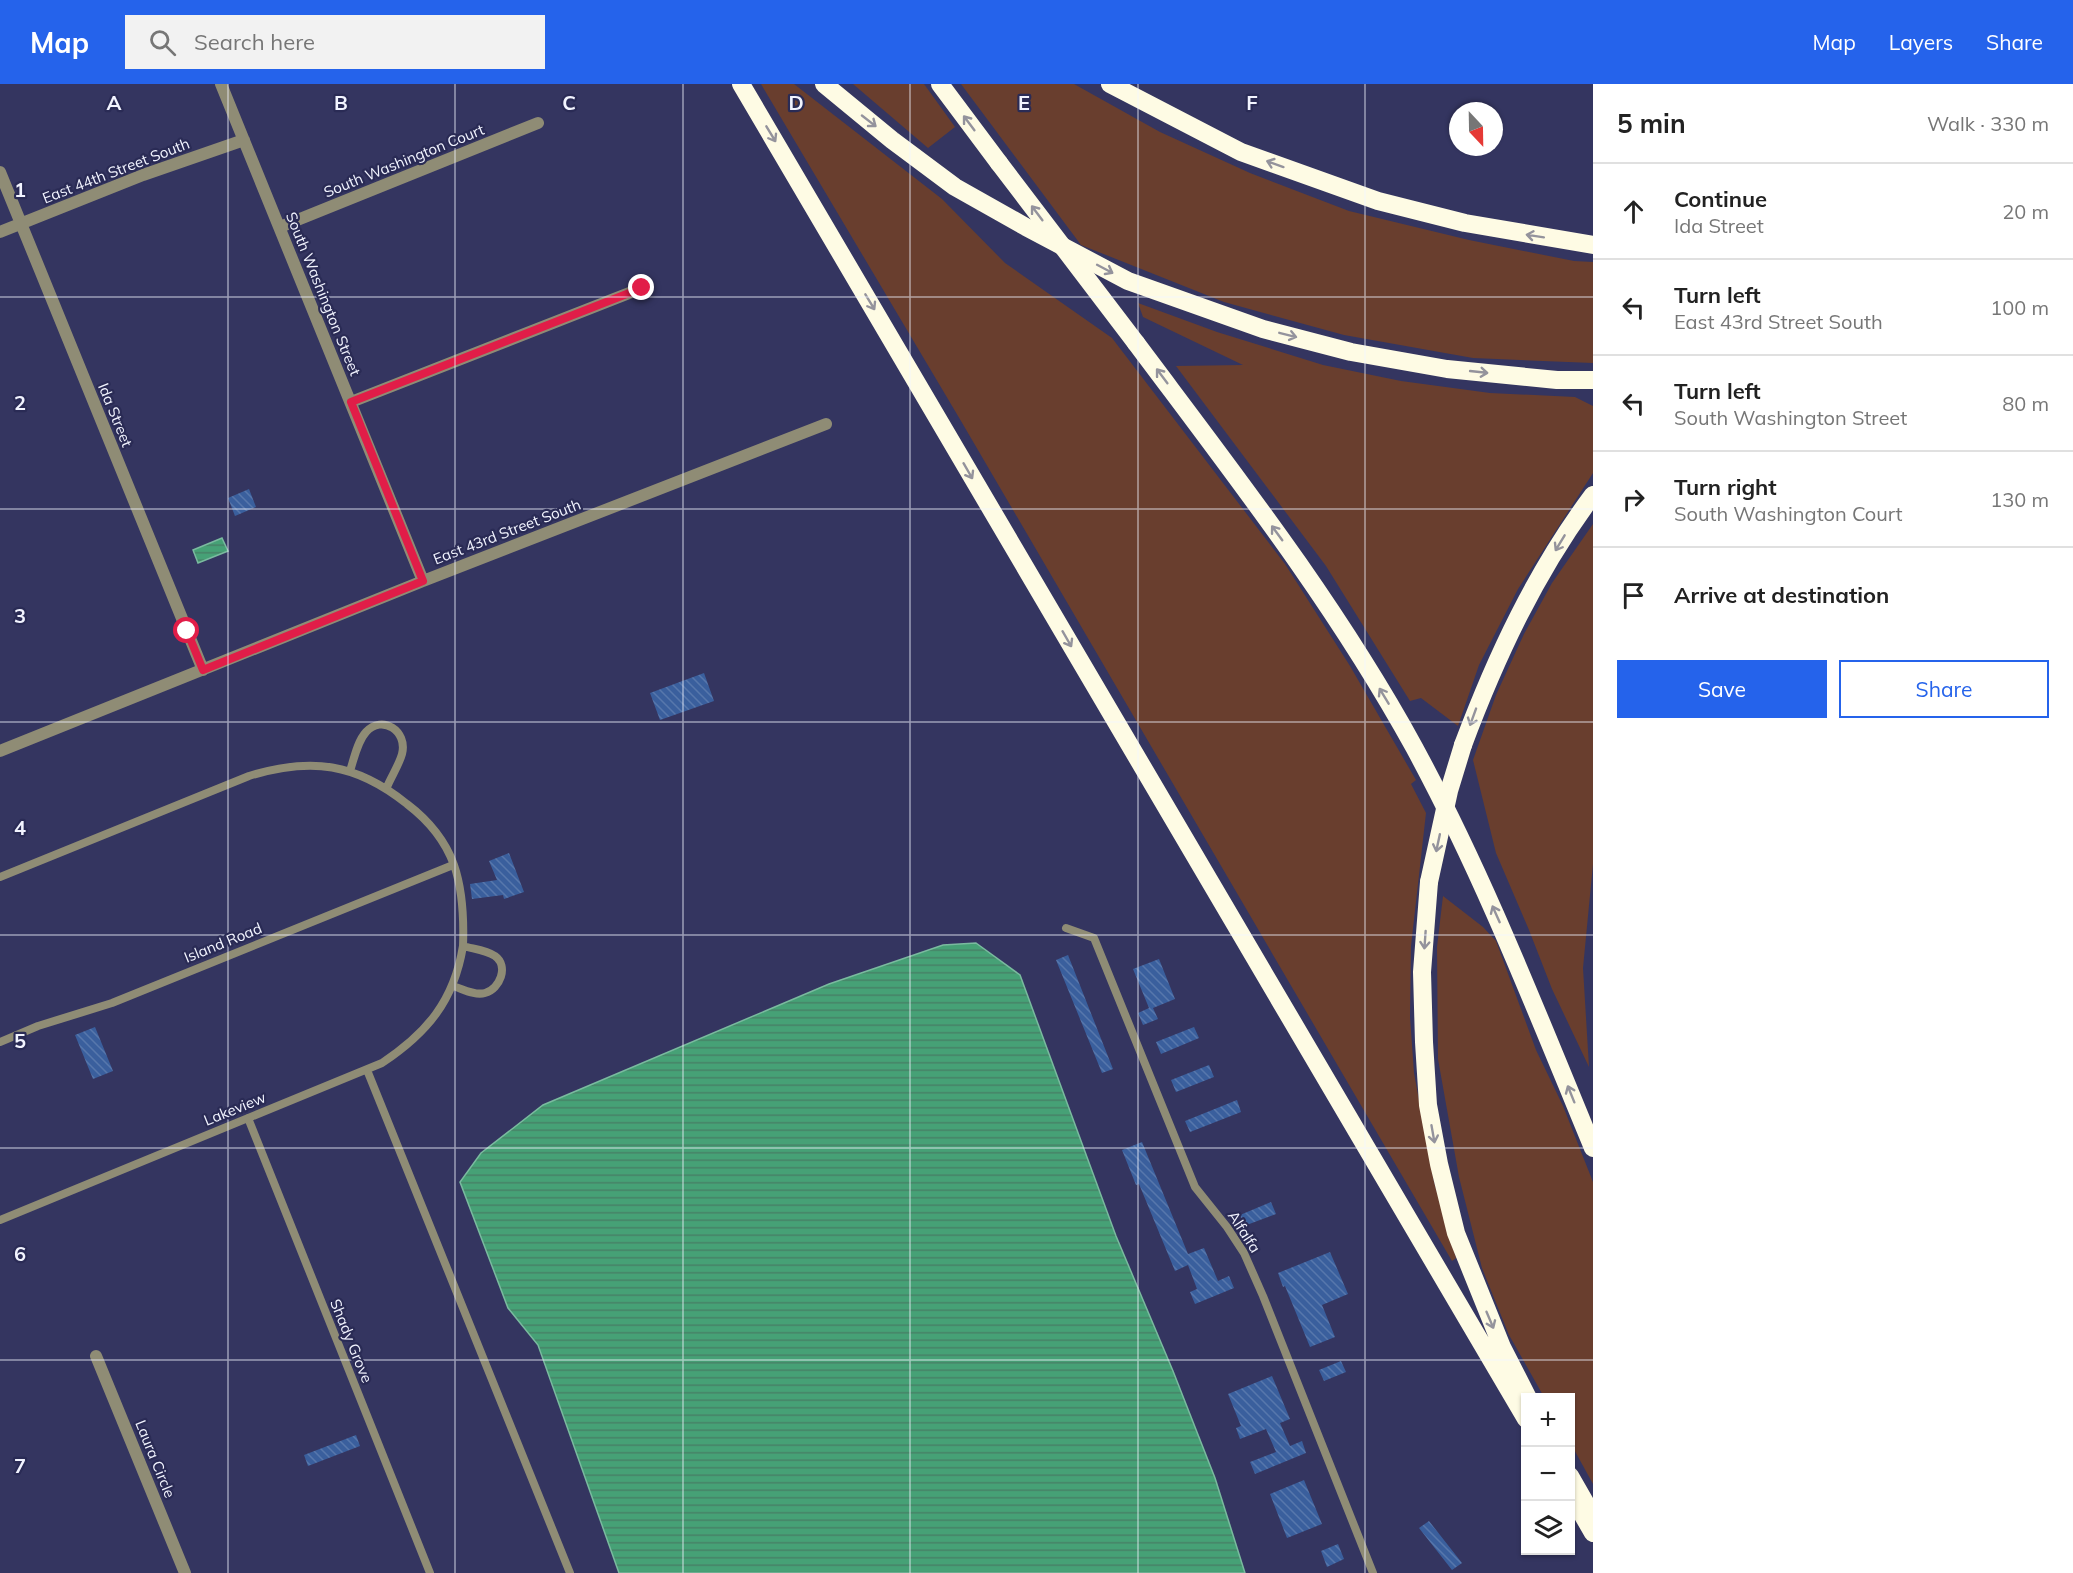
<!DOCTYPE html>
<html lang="en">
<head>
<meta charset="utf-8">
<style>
	:root { --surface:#fff; --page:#f2f2f2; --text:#222; --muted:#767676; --line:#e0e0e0; --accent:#2563eb }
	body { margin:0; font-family:Mulish,sans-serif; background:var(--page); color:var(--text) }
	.controls { position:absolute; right:18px; bottom:18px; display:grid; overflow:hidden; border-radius:0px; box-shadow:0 2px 4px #0004 }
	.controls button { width:54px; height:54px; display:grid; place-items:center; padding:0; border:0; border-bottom:2px solid var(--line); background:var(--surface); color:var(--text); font:30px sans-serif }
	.compass { position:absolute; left:1449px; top:18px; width:54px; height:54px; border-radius:50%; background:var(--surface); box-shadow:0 2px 4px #0004; rotate:158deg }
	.stop { position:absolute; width:18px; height:18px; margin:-14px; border:4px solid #e11d48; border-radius:50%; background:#fff }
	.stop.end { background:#e11d48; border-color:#fff; box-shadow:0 2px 6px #0008 }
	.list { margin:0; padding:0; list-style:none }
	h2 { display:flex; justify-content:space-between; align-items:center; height:78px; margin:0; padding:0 24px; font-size:26px }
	h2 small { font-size:20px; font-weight:400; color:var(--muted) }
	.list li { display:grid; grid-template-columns:39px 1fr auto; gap:18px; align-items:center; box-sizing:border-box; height:96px; padding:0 24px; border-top:2px solid var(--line) }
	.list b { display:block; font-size:22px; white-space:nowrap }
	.list p { margin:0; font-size:20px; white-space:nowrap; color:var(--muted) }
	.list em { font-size:20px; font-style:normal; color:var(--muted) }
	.actions { display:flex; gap:12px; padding:18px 24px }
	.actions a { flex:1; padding:14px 0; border:2px solid var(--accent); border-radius:0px; text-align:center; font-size:21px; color:var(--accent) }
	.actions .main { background:var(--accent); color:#fff }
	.icon { flex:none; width:33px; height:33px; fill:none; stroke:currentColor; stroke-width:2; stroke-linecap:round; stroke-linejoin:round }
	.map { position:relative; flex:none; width:1593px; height:1489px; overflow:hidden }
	header { display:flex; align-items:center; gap:36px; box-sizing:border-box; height:84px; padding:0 30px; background:var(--accent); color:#fff }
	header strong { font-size:28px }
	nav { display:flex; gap:33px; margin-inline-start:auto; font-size:21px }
	.search { width:420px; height:54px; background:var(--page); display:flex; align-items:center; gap:15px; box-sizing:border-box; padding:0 21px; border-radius:0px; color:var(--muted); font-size:22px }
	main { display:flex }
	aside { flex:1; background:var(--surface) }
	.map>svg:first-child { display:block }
	.grass { fill:#693e2e }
	.water { fill:url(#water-rules); stroke:#7aba9f; stroke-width:1.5 }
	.building { fill:url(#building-back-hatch) }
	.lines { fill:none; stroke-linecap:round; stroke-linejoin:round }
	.lane { stroke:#8f8c75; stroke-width:8 }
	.street { stroke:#8f8c75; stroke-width:12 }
	.highway { stroke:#fefbe4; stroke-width:18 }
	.highway-bridge { stroke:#fefbe4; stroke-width:18 }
	.oneway { stroke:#94939c }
	.route { stroke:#e11d48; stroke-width:8 }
	.grid { fill:none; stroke:#f2f4ff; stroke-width:1.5; stroke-opacity:0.55 }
	.labels { text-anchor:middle; stroke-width:4.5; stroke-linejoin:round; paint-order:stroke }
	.street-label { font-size:15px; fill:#f2f4ff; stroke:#2a2b55 }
	.grid-label { font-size:20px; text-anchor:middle; font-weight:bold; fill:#f2f4ff; stroke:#2a2b55; stroke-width:4.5; stroke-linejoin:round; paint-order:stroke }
</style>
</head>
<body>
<header>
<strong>Map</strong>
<div class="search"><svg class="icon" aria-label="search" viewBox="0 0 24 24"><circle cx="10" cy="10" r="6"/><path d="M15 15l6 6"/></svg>Search here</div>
<nav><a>Map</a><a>Layers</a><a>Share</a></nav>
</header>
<main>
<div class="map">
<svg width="1593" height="1489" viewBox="0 0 1593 1489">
	<defs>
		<pattern id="water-rules" width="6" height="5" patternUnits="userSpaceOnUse" patternTransform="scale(1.5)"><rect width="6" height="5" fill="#46a176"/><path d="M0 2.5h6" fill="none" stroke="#478267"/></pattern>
		<pattern id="building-back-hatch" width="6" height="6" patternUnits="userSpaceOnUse" patternTransform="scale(1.5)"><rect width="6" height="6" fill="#3a5f9d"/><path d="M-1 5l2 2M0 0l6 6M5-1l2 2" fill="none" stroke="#5777ac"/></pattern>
	</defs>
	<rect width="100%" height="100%" fill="#343560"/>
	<path class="grass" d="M761,0H794L942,115L1005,179L1112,254L1285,480L1350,582L1416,696L1411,700L1426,729L1411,862L1410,933L1414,989L1434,1098L1456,1174L1452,1177L961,337Z
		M853,0H924L955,43L928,64Z
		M961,0H1074L1160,48L1250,89L1349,127L1469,156L1574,177L1593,178V279L1473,274L1344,251L1224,218L1081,161Z
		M1138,219L1217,248L1323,281L1401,297L1490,309L1575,313L1593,322V389L1518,505L1479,581L1458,642L1421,614L1410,617L1326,482L1176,282L1243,281L1143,233Z
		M1593,440V780L1583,884L1589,983L1552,905L1529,846L1496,769L1473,676L1496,611L1524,550L1552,499Z
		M1443,812L1483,843L1496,857L1536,966L1563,1022L1593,1098V1400L1571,1360L1570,1314L1544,1313L1509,1251L1482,1184L1459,1093L1438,975L1437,863Z"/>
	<path class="water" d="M222,454L228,467L198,479L193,466Z
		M976,859L1020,891L1116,1152L1173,1287L1215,1394L1245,1489H619L538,1261L508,1224L460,1098L481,1069L543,1021L829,900L943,861Z"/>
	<path class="building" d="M249,405L256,423L235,432L228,414Z
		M704,589L714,617L660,636L650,609Z
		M509,769L524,808L504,815L503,811L472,815L470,800L497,796L489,777Z
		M1068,871L1113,985L1102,989L1056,876Z
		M1159,875L1175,915L1153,924L1158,935L1143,941L1138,929L1149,924L1133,885Z
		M95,943L113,987L93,995L75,951Z
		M1194,943L1199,954L1161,970L1156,958Z
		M1209,981L1214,993L1176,1008L1171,996Z
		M1237,1016L1241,1028L1190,1048L1185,1037Z
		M1142,1058L1188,1170L1204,1164L1218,1197L1229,1192L1234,1204L1195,1220L1190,1208L1197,1205L1188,1181L1175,1187L1139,1100L1136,1101L1122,1066Z
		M1271,1118L1276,1130L1244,1142L1240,1131Z
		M1330,1168L1348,1210L1322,1221L1335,1253L1310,1263L1285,1202L1283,1203L1278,1189Z
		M1341,1277L1346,1288L1324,1297L1319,1286Z
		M1272,1292L1290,1335L1280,1339L1290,1362L1302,1357L1306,1369L1255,1390L1250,1378L1276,1368L1266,1345L1240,1355L1236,1344L1241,1342L1228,1310Z
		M356,1351L360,1362L308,1382L304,1371Z
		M1304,1396L1322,1440L1287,1454L1270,1410Z
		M1429,1437L1462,1479L1452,1486L1419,1444Z
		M1338,1460L1344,1475L1327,1483L1321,1467Z"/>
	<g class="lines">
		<path class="lane" d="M350,687C354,675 357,658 366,648C382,630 408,647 402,670C399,681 391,693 387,703
			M0,793L249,692C311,673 356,679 407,720C428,736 445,756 454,781C463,807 464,835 463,862C473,865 486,866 495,872C509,882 500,905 485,909C475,912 463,905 453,902
			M1066,844L1094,854L1195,1103L1227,1143L1244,1169L1263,1212L1373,1489
			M0,958L38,942L112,919L453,781
			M367,986L570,1489
			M248,1034L430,1489
			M0,1136L382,979C427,949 454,917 463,862"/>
		<path class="street" d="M221,0L423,497
			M0,88L203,586
			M280,143L538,39
			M0,148L143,91L244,56
			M351,318L642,204
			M0,667L423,497L826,340
			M96,1272L185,1489"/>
		<path class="highway" d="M741,0L1526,1335
			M824,0L892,56L955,103L1026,143L1128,197L1263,245L1351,268L1447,285L1557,296H1593
			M940,0L999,79
			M1110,0L1241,68L1378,117L1465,139L1593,161
			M1136,259C1234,390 1335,519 1414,663C1484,792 1537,929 1593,1064
			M1463,661C1496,573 1536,487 1593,411
			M1429,798L1422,888L1424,958L1428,1021L1439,1080L1456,1149L1502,1263L1528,1314
			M1570,1392L1593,1432
			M1578,1423L1593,1449"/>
		<path class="highway-bridge" d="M999,79L1136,259
			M1429,798L1449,707L1463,661"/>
	</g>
	<defs><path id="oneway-shaft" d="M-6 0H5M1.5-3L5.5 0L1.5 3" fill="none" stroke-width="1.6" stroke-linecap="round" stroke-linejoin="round" transform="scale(1.5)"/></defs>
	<g class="oneway">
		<use href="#oneway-shaft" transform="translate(869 37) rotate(38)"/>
		<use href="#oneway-shaft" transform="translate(969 39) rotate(-127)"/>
		<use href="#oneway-shaft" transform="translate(771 50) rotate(59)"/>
		<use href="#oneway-shaft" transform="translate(1275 80) rotate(-160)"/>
		<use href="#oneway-shaft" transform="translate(1037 129) rotate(-127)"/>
		<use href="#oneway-shaft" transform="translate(1535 152) rotate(-171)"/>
		<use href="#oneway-shaft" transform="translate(1105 185) rotate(28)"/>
		<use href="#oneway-shaft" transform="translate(870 218) rotate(59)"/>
		<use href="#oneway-shaft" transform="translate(1288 251) rotate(14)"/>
		<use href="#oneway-shaft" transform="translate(1479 288) rotate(6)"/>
		<use href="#oneway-shaft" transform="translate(1162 292) rotate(-127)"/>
		<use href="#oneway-shaft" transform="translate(968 387) rotate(60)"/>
		<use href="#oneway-shaft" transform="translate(1277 449) rotate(-126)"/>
		<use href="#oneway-shaft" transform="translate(1560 459) rotate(121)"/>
		<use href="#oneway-shaft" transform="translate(1067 555) rotate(60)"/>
		<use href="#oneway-shaft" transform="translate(1384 612) rotate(-121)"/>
		<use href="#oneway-shaft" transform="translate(1473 633) rotate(110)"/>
		<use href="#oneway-shaft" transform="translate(1438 759) rotate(102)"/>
		<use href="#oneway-shaft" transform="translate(1496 830) rotate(-114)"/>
		<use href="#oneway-shaft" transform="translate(1425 856) rotate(94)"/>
		<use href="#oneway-shaft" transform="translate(1571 1010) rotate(-112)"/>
		<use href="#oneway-shaft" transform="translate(1433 1050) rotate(80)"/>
		<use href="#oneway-shaft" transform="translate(1490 1236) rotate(67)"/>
	</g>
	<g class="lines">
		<path class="route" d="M187,547L203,586L423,497L351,318L642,204"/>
	</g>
	<path class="grid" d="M228,0V1489M455,0V1489M683,0V1489M910,0V1489M1138,0V1489M1365,0V1489M0,213H1593M0,425H1593M0,638H1593M0,851H1593M0,1064H1593M0,1276H1593"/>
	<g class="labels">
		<g class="street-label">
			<text transform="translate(404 77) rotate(-22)" y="5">South Washington Court</text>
			<text transform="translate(116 87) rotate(-21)" y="5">East 44th Street South</text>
			<text transform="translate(323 210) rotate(68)" y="5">South Washington Street</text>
			<text transform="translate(115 331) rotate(68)" y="5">Ida Street</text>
			<text transform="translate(507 448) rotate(-21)" y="5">East 43rd Street South</text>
			<text transform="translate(223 859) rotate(-22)" y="5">Island Road</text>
			<text transform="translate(235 1025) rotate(-22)" y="5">Lakeview</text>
			<text transform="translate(1244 1148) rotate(57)" y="5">Alfalfa</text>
			<text transform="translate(351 1257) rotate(68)" y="5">Shady Grove</text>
			<text transform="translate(155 1375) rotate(68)" y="5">Laura Circle</text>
		</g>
	</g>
	<g class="grid-label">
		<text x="114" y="26">A</text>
		<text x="341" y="26">B</text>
		<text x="569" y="26">C</text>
		<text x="796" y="26">D</text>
		<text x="1024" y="26">E</text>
		<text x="1252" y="26">F</text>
		<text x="20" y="113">1</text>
		<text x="20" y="326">2</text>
		<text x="20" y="539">3</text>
		<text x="20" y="751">4</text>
		<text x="20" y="964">5</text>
		<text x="20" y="1177">6</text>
		<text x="20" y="1389">7</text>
	</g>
</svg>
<div class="controls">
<button>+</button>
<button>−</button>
<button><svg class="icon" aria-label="layers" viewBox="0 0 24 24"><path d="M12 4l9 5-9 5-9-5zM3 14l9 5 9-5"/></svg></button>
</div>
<svg class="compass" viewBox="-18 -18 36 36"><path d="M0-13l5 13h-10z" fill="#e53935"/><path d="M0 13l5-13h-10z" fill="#767676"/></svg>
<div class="stop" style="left:187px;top:547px"></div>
<div class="stop end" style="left:642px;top:204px"></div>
</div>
<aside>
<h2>5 min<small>Walk · 330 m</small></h2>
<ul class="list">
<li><svg class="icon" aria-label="ahead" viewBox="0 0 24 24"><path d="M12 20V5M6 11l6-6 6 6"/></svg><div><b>Continue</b><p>Ida Street</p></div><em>20 m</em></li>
<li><svg class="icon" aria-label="left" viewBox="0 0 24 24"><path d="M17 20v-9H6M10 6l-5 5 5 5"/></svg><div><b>Turn left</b><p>East 43rd Street South</p></div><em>100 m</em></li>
<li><svg class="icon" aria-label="left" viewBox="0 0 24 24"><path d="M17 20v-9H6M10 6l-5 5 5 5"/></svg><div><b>Turn left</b><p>South Washington Street</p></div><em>80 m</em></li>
<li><svg class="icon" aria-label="right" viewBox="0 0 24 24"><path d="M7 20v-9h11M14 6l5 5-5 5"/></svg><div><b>Turn right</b><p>South Washington Court</p></div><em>130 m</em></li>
<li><svg class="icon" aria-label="arrive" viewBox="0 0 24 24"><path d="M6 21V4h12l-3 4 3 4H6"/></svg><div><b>Arrive at destination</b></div></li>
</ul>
<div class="actions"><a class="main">Save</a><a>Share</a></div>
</aside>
</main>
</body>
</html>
